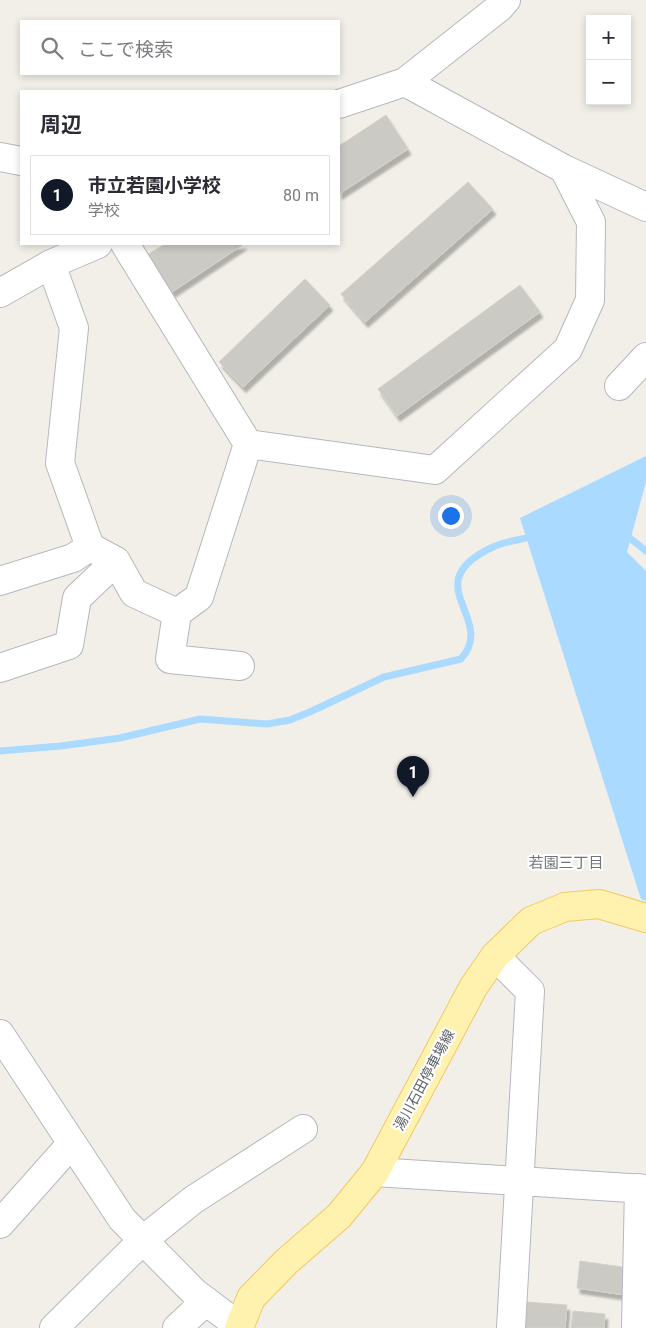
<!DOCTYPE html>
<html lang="ja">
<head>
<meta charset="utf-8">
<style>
	:root { --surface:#fff; --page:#f2f2f3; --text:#2b2b33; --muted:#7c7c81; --line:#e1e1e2; --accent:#111827 }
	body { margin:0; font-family:Roboto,"Noto Sans JP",sans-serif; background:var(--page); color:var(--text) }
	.controls { position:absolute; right:15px; top:15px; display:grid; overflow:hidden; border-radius:0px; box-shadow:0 2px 8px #0003 }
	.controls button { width:45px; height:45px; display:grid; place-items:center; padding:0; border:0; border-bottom:1px solid var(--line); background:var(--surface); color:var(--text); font:25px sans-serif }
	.you { position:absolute; left:450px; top:515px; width:18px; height:18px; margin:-12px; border:4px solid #fff; border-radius:50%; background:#1a73e8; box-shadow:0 0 0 8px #1a73e833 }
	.badge { display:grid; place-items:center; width:32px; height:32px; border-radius:50%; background:var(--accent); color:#fff; font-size:16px; font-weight:700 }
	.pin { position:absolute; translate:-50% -41px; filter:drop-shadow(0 1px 2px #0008) }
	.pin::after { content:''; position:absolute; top:26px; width:18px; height:15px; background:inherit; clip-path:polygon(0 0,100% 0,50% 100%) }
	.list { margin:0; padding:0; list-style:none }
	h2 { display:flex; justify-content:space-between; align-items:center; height:65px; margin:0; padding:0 20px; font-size:21px }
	h2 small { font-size:16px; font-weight:400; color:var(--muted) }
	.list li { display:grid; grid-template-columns:32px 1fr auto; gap:15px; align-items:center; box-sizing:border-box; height:80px; margin:0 10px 10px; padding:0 10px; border:1px solid var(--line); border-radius:0px }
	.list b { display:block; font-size:19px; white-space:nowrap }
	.list p { margin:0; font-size:16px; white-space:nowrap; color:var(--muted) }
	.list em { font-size:16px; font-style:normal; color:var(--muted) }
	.icon { flex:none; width:28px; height:28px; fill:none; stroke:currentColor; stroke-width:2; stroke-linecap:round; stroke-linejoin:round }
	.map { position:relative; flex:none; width:646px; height:1328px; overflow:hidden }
	.search { position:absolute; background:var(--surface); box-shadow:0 2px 8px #0003; left:20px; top:20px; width:320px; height:55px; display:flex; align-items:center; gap:12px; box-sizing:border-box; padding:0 18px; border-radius:0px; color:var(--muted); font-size:19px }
	.panel { position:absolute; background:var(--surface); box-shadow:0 2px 8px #0003; left:20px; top:90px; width:320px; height:155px; border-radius:0px }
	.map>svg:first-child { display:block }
	.water { fill:#aadaff }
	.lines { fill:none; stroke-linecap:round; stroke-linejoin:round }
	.stream { stroke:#aadaff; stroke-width:7 }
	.building { fill:#cccac5; stroke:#d6d1c6; filter:url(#shadow) }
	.minor-casing { stroke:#b5b8bc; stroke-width:30 }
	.major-casing { stroke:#f2c960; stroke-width:30 }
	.minor { stroke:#fff; stroke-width:28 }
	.major { stroke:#fff2af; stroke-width:28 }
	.labels { text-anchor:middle; stroke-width:4; stroke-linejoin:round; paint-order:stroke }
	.street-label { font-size:14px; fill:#5f6368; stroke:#fff }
	.neighbourhood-label { font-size:15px; fill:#70757a; stroke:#fff }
</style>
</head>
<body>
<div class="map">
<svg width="646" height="1328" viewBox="0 0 646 1328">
	<defs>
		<filter id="shadow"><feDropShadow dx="3" dy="5.5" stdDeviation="1" flood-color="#0004"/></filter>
	</defs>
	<rect width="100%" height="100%" fill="#f1efe8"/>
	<path class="water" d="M646,456V482L627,552L646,571V901L641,899L520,518Z"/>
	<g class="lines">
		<path class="stream" d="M625,534L646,551
			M0,751L61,746L120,738L200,719L267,724L290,720L312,711L384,677L461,659C498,618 414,584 493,547C505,541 521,540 534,536"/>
	</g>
	<path class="building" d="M386,115L408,149L339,194V146Z
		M468,182L493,209L365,322L341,294Z
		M165,244H244L172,292L147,255Z
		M305,279L330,305L243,387L219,362Z
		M520,285L540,312L397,416L378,389Z
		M580,1261L629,1268L625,1295L577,1288Z
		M527,1302L567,1305L565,1328H525Z
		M573,1311L605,1314L604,1328H571Z"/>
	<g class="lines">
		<defs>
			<path id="minor" d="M405,82L564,169L646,207
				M339,104L405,82L500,7L506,0
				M0,157L21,161
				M51,264L74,328L60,463L90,547L116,561L134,593L177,613L199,597L248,444L125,244
				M0,293L51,264L98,244
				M619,386L646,357
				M248,444L435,470L568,349L590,300L591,222L564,169
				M0,581L73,558L90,547
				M177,613L170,659L240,666
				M0,668L69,645L77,598L116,561
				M495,956L530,991L511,1328
				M0,1034L122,1219L195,1293L239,1326
				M375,1172L646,1189
				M0,1224L72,1143
				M54,1328L143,1240L193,1200L303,1129
				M177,1328L206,1301
				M636,1328L639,1188"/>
			<path id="major" d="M239,1328L251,1298L286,1262L339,1216L375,1172L474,986L495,956L531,921L565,907L599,904L646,918"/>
		</defs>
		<use href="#minor" class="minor-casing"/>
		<use href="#major" class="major-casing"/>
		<use href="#minor" class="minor"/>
		<use href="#major" class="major"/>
	</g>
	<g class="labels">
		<g class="street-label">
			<text transform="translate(424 1080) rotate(-62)" y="5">湯川石田停車場線</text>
		</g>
		<g class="neighbourhood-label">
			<text x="566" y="868">若園三丁目</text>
		</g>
	</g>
</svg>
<div class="controls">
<button>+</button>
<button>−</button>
</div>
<div class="you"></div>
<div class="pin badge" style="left:413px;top:797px">1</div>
<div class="search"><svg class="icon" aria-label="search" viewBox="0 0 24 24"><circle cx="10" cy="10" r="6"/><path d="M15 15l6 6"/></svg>ここで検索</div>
<section class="panel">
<h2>周辺<small></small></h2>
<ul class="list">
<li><span class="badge">1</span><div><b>市立若園小学校</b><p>学校</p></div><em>80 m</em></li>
</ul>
</section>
</div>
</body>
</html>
